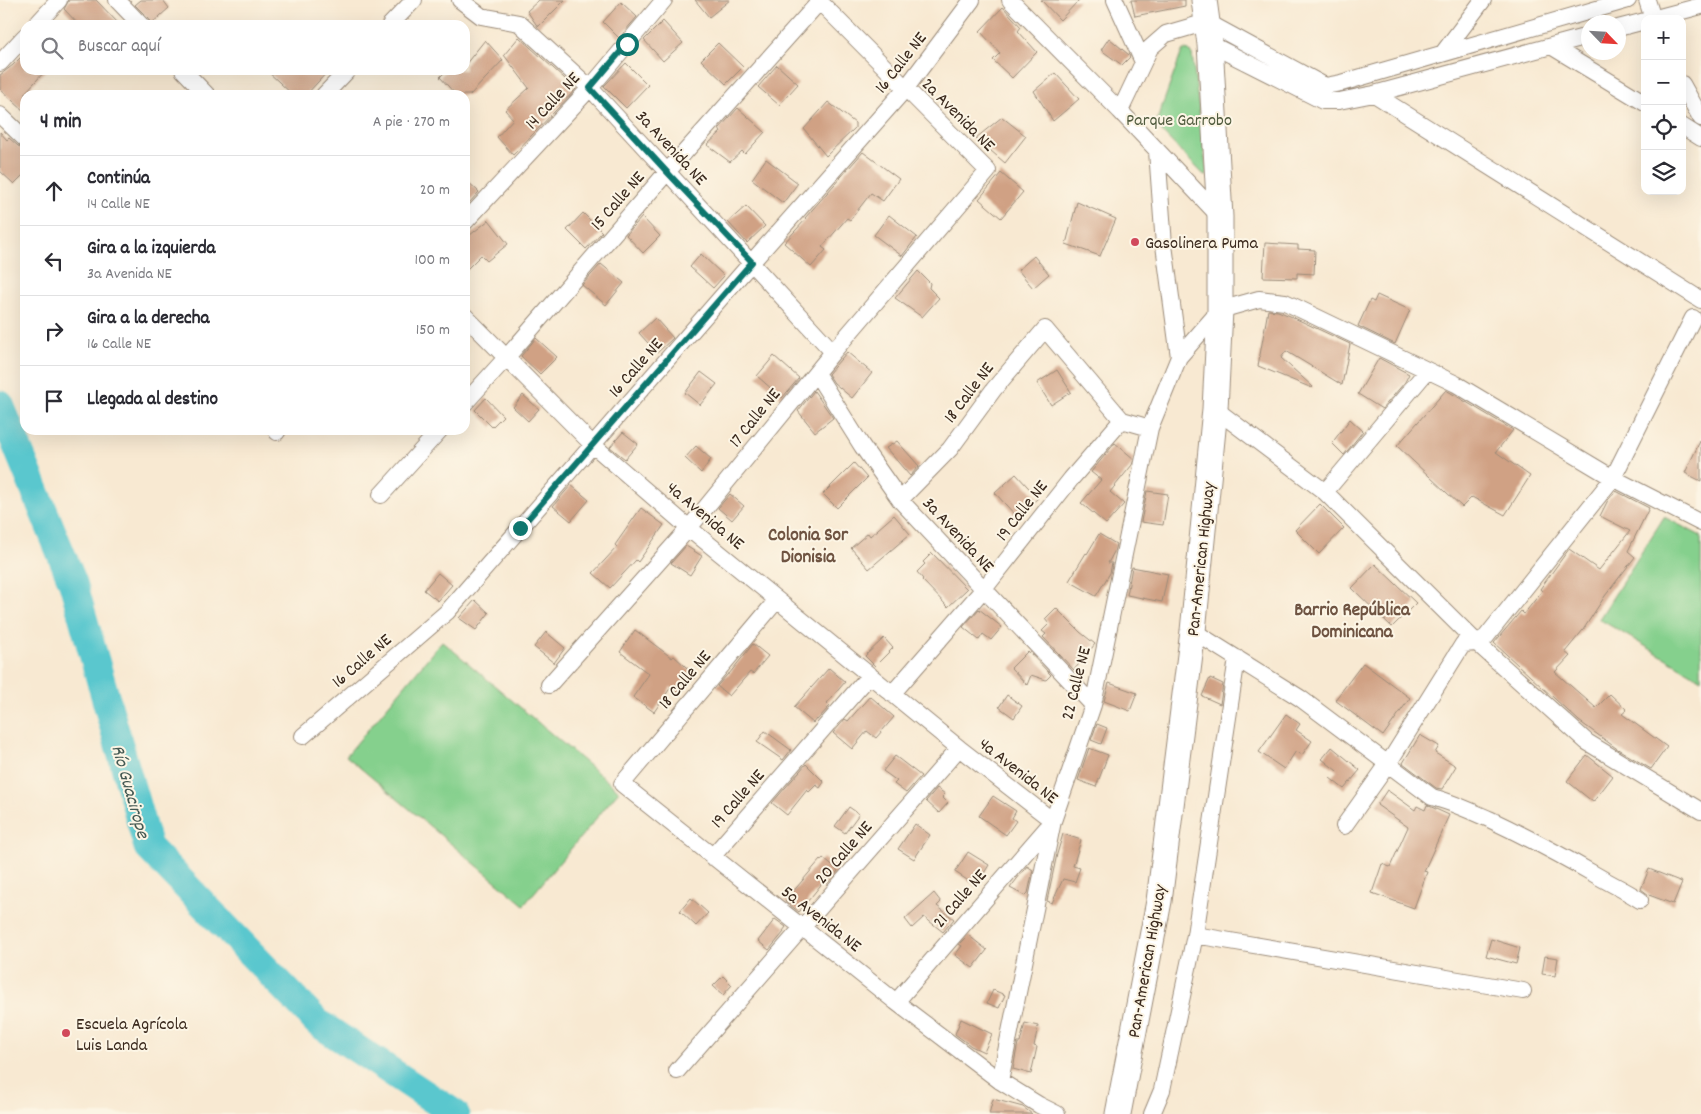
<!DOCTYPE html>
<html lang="es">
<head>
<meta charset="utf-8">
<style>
	:root { --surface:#fff; --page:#f2f2f3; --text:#2b2b33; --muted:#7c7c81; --line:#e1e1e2 }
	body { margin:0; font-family:Dekko,sans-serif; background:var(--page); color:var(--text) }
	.controls { position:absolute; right:15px; top:15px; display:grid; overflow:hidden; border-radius:10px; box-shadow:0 5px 20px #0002 }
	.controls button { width:45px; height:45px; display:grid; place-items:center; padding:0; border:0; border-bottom:1px solid var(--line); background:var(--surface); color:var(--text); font:25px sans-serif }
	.compass { position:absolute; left:1581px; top:15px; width:45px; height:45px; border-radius:50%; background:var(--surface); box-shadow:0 5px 20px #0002; rotate:115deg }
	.stop { position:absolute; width:15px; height:15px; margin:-11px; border:4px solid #0f766e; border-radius:50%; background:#fff }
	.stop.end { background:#0f766e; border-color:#fff; box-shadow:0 1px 5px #0008 }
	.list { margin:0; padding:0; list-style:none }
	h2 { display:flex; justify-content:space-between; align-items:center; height:65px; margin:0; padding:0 20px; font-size:21px }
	h2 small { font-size:16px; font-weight:400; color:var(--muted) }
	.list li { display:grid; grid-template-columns:32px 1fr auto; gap:15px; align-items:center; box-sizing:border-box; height:70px; padding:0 20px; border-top:1px solid var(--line) }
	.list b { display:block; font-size:19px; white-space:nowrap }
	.list p { margin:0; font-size:16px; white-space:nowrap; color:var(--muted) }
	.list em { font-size:16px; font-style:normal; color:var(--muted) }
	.icon { flex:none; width:28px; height:28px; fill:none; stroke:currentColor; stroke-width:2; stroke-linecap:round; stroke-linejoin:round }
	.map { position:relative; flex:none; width:1701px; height:1114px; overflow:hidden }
	.search { position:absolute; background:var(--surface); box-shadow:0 5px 20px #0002; left:20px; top:20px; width:450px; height:55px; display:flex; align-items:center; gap:12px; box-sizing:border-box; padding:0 18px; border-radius:15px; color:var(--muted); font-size:19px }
	.panel { position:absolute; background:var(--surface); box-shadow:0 5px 20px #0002; left:20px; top:90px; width:450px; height:345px; border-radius:15px }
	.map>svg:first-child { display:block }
	.green { fill:#85d08d; stroke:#607d56 }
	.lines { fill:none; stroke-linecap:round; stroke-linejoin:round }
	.river { stroke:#5ac7ce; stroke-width:29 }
	.building { fill:#d0a184 }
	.minor-casing { stroke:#9a8a78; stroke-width:18 }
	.highway-casing { stroke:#9a8a78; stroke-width:27 }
	.minor { stroke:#fff; stroke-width:16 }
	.highway { stroke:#fff; stroke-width:25 }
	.route { stroke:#0f766e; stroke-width:6 }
	.poi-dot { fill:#d1495b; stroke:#fcf5e5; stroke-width:2 }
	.labels { text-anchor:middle; stroke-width:4; stroke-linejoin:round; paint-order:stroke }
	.street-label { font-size:18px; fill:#3b2a1e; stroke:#fcf5e5 }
	.park-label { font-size:18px; fill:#515c3f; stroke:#fcf5e5 }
	.poi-label { font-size:18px; fill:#3b2a1e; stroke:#fcf5e5; text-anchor:start }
	.neighbourhood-label { font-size:19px; font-weight:bold; fill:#6f5442; stroke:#fcf5e5 }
	.water-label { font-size:19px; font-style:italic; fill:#445953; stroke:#fcf5e5 }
</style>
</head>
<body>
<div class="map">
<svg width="1701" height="1114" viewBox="0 0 1701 1114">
	<rect width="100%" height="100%" fill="#fcf5e5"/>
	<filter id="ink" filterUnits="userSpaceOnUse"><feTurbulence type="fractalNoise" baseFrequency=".02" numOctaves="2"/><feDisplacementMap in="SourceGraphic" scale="10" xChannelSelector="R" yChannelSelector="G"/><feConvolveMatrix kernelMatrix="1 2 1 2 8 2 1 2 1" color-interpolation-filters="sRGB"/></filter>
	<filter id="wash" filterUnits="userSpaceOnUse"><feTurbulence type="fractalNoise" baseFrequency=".0096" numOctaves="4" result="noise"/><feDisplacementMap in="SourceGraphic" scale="20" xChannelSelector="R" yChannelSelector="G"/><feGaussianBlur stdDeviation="1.12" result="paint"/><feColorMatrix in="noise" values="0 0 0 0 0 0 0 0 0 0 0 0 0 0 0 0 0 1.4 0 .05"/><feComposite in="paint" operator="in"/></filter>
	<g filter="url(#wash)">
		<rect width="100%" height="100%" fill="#f8e9d2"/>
		<path class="green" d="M1183,50H1188L1192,54L1207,174L1206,177L1159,129L1156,123L1181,54Z
			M1664,517L1701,536V679L1599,619Z
			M442,641L619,791L524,905L346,756Z"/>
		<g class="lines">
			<path class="river" d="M0,405L73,583L148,847L318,1023L455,1114"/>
		</g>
		<g id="blocks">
			<path class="building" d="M69,0H96L120,25H79L64,9Z
				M141,0H163L169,8L151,24L148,18L135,5Z
				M539,0H565L538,27L527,11Z
				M695,0H730L709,17Z
				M1041,0H1079L1060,20Z
				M1131,0H1185V6L1135,16Z
				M621,2L637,17L619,38L603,22Z
				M1003,7L1021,27L1018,31L1037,52L1012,78L993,60L1000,53L980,31Z
				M663,21L683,43L663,61L644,40Z
				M519,37L576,89L513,155L497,137L513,119L505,110L529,88L504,55Z
				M1109,38L1129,55L1130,57L1122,65L1101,50Z
				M485,40L503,60L470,95H456L440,77L447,70H465V65Z
				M718,43L743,67L726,84L701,60Z
				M25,53V70H46L25,93V112L0,89V75L13,65Z
				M626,63L648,85L626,108L604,86Z
				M777,65L798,84L779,105L758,87Z
				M266,70H329L306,95H293Z
				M1055,73L1079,99L1053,121L1034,91Z
				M828,102L855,123V128L826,156L804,129Z
				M738,108L765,132L745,154L742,151L730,162L707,145L721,132L719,129Z
				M1002,117L1026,136L1005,163L976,138Z
				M0,132L7,140L9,138L18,146L25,149V173L14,184L0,171Z
				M863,152L899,179L883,201L871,193L850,220L847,218L822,247L826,250L811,267L784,243L806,219L805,218Z
				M766,159L798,183L783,203L752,179Z
				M1001,173L1023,192L1001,218L979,199Z
				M465,179L479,192L468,204L465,201Z
				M1077,202L1116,219L1100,256L1066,244Z
				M746,206L765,226L747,243L728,222Z
				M583,213L602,232L586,249L567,230Z
				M889,215L917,237L902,256L874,235Z
				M642,217L660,236L643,253L626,235Z
				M489,220L508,244L487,261L481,255L465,271V239Z
				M1265,243L1298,245V249L1315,250L1314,274L1297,273V278L1263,277Z
				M701,254L724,276L713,288L690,267Z
				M1034,256L1049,274L1033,288L1018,270Z
				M601,264L624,283L606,305L582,285Z
				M918,271L930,283L929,288L939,298L922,317L895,298Z
				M1377,295L1410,310L1395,344L1358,326L1370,300L1374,302Z
				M1268,310L1278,311L1290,316L1350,344L1342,385L1286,351L1281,358L1313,387L1312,388L1258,366Z
				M655,318L673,338L657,353L639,333Z
				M536,338L557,357L540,374L521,356Z
				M847,352L872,373L852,398L834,383L828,374Z
				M774,356L799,378L782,398L757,376Z
				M1379,358L1409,374L1405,382L1382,409L1358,394Z
				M1057,370L1071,392L1051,405L1037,383Z
				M701,372L717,384L700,405L685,393Z
				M1446,390L1513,430L1496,452L1530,476L1505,515L1472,497L1462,507L1397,446Z
				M814,391L833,418L815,432L798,411Z
				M523,395L539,409L528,421L513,407Z
				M486,398L503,416L492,427L475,410Z
				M1350,419L1363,431L1344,455L1332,443Z
				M623,432L638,444L625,459L610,447Z
				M1701,439V481L1685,473Z
				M897,441L919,466L910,476L886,448Z
				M1115,443L1134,459L1132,465L1110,492L1124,504L1106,524L1081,503L1101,480L1091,472Z
				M696,446L711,459L701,473L685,458Z
				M854,463L867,478L837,508L823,494Z
				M1016,474L1038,498L1017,517L995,493Z
				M571,485L589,500L571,521L553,506Z
				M1147,491L1168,494L1163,525L1141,522Z
				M1616,491L1649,508L1628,551L1635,557L1605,596L1583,630L1565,652L1570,656L1555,672L1596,708L1610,694L1627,710L1622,714L1667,747L1651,769L1616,748L1579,721L1494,643L1521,611L1524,614L1542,591L1540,589L1569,549L1599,570L1630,531L1600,516L1608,500Z
				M730,494L744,506L732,520L718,508Z
				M1320,504L1344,528L1319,554L1295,530Z
				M641,508L664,525L638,562L636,560L610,588L593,573L617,547L615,545Z
				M894,515L910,534L869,569L851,548L868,533L870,536Z
				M1099,534L1116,544L1114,552L1108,563H1112L1110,573L1096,596L1069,581L1086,553L1087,554Z
				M686,546L702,556L690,575L671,563Z
				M932,553L967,589L948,607L922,580L923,579L917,572L925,564L923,562Z
				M1375,564L1416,603L1392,627L1352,588Z
				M1132,567L1168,574L1162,602L1127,595Z
				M438,573L452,585L438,601L424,590Z
				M475,600L489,613L476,630L459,618Z
				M1056,608L1080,632L1095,644L1074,670L1043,637L1046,634L1042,631L1049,624L1045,619Z
				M979,609L1002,627L991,640L983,634L979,640L963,627Z
				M635,630L672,658L674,656L696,676L679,694L671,687L654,712L633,697L649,674L620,652Z
				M546,632L565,648L554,663L534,647Z
				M884,638L893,648L875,666L865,656Z
				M753,644L768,656L753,674L750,672L729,696L717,686L728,674H729Z
				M1028,651L1051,675L1046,680L1031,675L1027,685L1011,668Z
				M1363,663L1410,698L1383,736L1335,700Z
				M829,668L845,682L827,703L830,706L817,720L816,719L813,723L794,707Z
				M1210,678L1223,684L1220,704L1202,696Z
				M1109,683L1137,693L1130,711L1104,701Z
				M1007,695L1022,706L1014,718L999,707Z
				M870,696L894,717L876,738L867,731L852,749L833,733L845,719L848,721Z
				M1286,714L1300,724L1296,730L1312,741L1302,755L1296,751L1284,769L1259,752Z
				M1097,724L1107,728L1101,744L1091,740Z
				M765,731L791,750L783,760L757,742Z
				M1420,735L1439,746L1435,753L1456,766L1442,789L1436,788L1403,763Z
				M1332,747L1360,770L1344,789L1330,778L1337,771L1322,759Z
				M1089,748L1108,755L1096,787L1078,780Z
				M1587,755L1613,776L1593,802L1567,781Z
				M895,756L921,776L906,793L894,784L897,781L883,771Z
				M806,764L824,782L820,788L816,785L809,792L807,790L787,815L772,803Z
				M937,788L945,794L942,797L948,803L939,813L926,801Z
				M1387,790L1415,810L1417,806L1425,810L1427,805L1449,815L1424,871L1427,872L1414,908L1372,893L1382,864L1390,867L1408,827L1377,805Z
				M993,796L1016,811L1012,818L1016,821L1006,835L979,816Z
				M849,807L859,814L845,833L835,826Z
				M915,824L930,835L914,859L898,849Z
				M1063,834L1081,840L1073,866L1080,868L1075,882L1063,879L1052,903L1047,901L1057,854Z
				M968,852L989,865L976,886L955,872Z
				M823,858L838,871L827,884L824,881L799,912L785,901L820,860L821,861Z
				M1027,866L1033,870L1028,893L1025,896L1010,888Z
				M1649,869L1682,882L1673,904L1649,895L1641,889Z
				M934,893L941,902L937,906L954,919L943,932L924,917L912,928L905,919Z
				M691,898L708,913L696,926L680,911Z
				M775,919L786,927L783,931L784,932L769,950L758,941Z
				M968,935L987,950L973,968L955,955L962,946L959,944Z
				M1491,939L1520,948L1516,964L1486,956Z
				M1545,956L1558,958L1555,976L1542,974Z
				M723,976L732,985L723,995L713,986Z
				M993,990L1005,995L999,1008L987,1003Z
				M961,1019L992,1034L984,1052L971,1046L955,1034Z
				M1025,1023L1038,1026L1034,1046L1037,1047L1031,1074L1013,1069L1018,1043H1020Z
				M993,1099L1023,1107L1032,1114H989Z"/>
		</g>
	</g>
	<g filter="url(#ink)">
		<use href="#blocks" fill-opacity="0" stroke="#9a8a78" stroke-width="1"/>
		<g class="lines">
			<defs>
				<path id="minor" d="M117,0L141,25
					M460,0L481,16L519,23L590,88L833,352
					M1010,0L1120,111L1220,217
					M1115,0L1143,62
					M1647,0L1653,19
					M1652,19L1701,6
					M36,25L59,0
					M390,25L414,0
					M1618,28L1645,21
					M1210,44L1323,101H1339L1374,94L1588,36
					M1551,46L1645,103
					M1443,53L1483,0
					M0,63L25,36
					M183,70L207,95
					M1682,84L1701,118
					M1374,94L1701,300
					M324,95L348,70
					M1120,111L1150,48L1166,34L1207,22L1325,86L1341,83L1628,0
					M0,115L25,139
					M1682,126L1701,138
					M1157,151L1164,245L1179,357
					M465,222L590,88L664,0
					M465,316L593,445L689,528L959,748L1053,821L896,1002
					M816,373L862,446L900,500L1093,705
					M465,403L506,358L667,172L820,1
					M1215,409L1325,492L1477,643L1587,742L1701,811
					M1122,420L1150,428
					M277,432L278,430
					M1325,492L1427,371
					M381,495L440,430
					M900,500L950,449L994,389L1045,329L1122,420
					M777,600L622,784L896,1002L1000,1081L1039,1105L1057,1114
					M1193,631L1300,698L1432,797C1452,802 1470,811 1489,819C1525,836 1559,854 1594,874C1609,883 1625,890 1640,900
					M549,685L689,528L833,352L988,171L818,0
					M892,694L988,584L1071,479L1122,420
					M303,736L447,612L752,262L906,88L972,0
					M1344,826L1388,764L1463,644L1477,643L1486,637L1613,478L1693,318
					M712,857L870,675
					M1195,935L1523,991
					M677,1071L959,748
					M1000,1081L1053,821L1093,705L1150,428L1179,357L1220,310L1259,299L1285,302L1456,384L1613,478L1701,523
					M1152,1114L1162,1090L1195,935L1237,658"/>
				<path id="highway" d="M1118,1114L1159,901L1193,631L1215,409L1220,310V217L1210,44L1204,0"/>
			</defs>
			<use href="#minor" class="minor-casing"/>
			<use href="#highway" class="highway-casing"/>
			<use href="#minor" class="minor"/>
			<use href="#highway" class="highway"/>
		</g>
	</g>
	<g class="lines" filter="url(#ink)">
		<path class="route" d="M520,528L752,262L667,172L590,88L627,44"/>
	</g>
	<g class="poi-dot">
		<circle cx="1135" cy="242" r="5"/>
		<circle cx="66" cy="1033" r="5"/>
	</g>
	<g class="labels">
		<g class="street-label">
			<text transform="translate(900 62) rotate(-52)" y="6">16 Calle NE</text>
			<text transform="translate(552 100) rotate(-47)" y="6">14 Calle NE</text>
			<text transform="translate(959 114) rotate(45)" y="6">2a Avenida NE</text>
			<text transform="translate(672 147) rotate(47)" y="6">3a Avenida NE</text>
			<text transform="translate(617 200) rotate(-49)" y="6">15 Calle NE</text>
			<text transform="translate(635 367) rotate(-49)" y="6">16 Calle NE</text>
			<text transform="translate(968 392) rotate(-53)" y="6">18 Calle NE</text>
			<text transform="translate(754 417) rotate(-51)" y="6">17 Calle NE</text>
			<text transform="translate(1021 510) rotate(-52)" y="6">19 Calle NE</text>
			<text transform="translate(706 515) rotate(40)" y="6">4a Avenida NE</text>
			<text transform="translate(959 534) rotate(47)" y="6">3a Avenida NE</text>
			<text transform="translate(1200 559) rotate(-84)" y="6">Pan-American Highway</text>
			<text transform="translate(361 660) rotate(-41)" y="6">16 Calle NE</text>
			<text transform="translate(684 679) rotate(-50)" y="6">18 Calle NE</text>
			<text transform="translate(1075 683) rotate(-76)" y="6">22 Calle NE</text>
			<text transform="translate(1019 770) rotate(38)" y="6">4a Avenida NE</text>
			<text transform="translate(737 798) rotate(-49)" y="6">19 Calle NE</text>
			<text transform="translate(843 852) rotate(-49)" y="6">20 Calle NE</text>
			<text transform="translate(959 898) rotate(-49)" y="6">21 Calle NE</text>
			<text transform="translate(822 918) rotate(38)" y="6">5a Avenida NE</text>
			<text transform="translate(1146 961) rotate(-80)" y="6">Pan-American Highway</text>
		</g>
		<g class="park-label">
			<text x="1179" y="125">Parque Garrobo</text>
		</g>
		<g class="poi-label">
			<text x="1145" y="248">Gasolinera Puma</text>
			<text x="76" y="1029">Escuela Agrícola<tspan x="76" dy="21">Luis Landa</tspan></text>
		</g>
		<g class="neighbourhood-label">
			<text x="808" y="540">Colonia Sor<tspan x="808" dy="22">Dionisia</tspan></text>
			<text x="1352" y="615">Barrio República<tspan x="1352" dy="22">Dominicana</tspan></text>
		</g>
		<g class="water-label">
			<text transform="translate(132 791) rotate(74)" y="7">Río Guacirope</text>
		</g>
	</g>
</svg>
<div class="controls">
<button>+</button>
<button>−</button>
<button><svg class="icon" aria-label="locate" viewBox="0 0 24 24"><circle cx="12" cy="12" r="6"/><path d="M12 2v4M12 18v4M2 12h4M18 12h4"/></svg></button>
<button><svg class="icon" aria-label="layers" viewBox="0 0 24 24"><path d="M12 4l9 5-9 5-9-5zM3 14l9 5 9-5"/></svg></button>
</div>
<svg class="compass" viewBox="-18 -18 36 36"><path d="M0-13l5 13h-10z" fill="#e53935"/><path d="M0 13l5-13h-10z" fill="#7c7c81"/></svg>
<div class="stop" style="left:627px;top:44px"></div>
<div class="stop end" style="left:520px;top:528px"></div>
<div class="search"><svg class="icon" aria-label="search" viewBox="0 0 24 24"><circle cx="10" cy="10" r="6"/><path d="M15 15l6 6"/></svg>Buscar aquí</div>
<section class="panel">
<h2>4 min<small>A pie · 270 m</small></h2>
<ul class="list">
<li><svg class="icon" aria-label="ahead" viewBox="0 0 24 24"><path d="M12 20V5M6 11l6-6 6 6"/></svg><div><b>Continúa</b><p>14 Calle NE</p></div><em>20 m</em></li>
<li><svg class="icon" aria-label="left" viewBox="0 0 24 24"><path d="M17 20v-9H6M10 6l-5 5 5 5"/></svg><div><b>Gira a la izquierda</b><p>3a Avenida NE</p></div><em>100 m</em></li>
<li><svg class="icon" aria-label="right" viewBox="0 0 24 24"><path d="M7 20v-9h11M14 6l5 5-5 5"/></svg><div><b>Gira a la derecha</b><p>16 Calle NE</p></div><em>150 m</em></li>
<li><svg class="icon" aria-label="arrive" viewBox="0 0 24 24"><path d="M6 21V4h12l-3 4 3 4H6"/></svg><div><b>Llegada al destino</b></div></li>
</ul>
</section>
</div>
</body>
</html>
